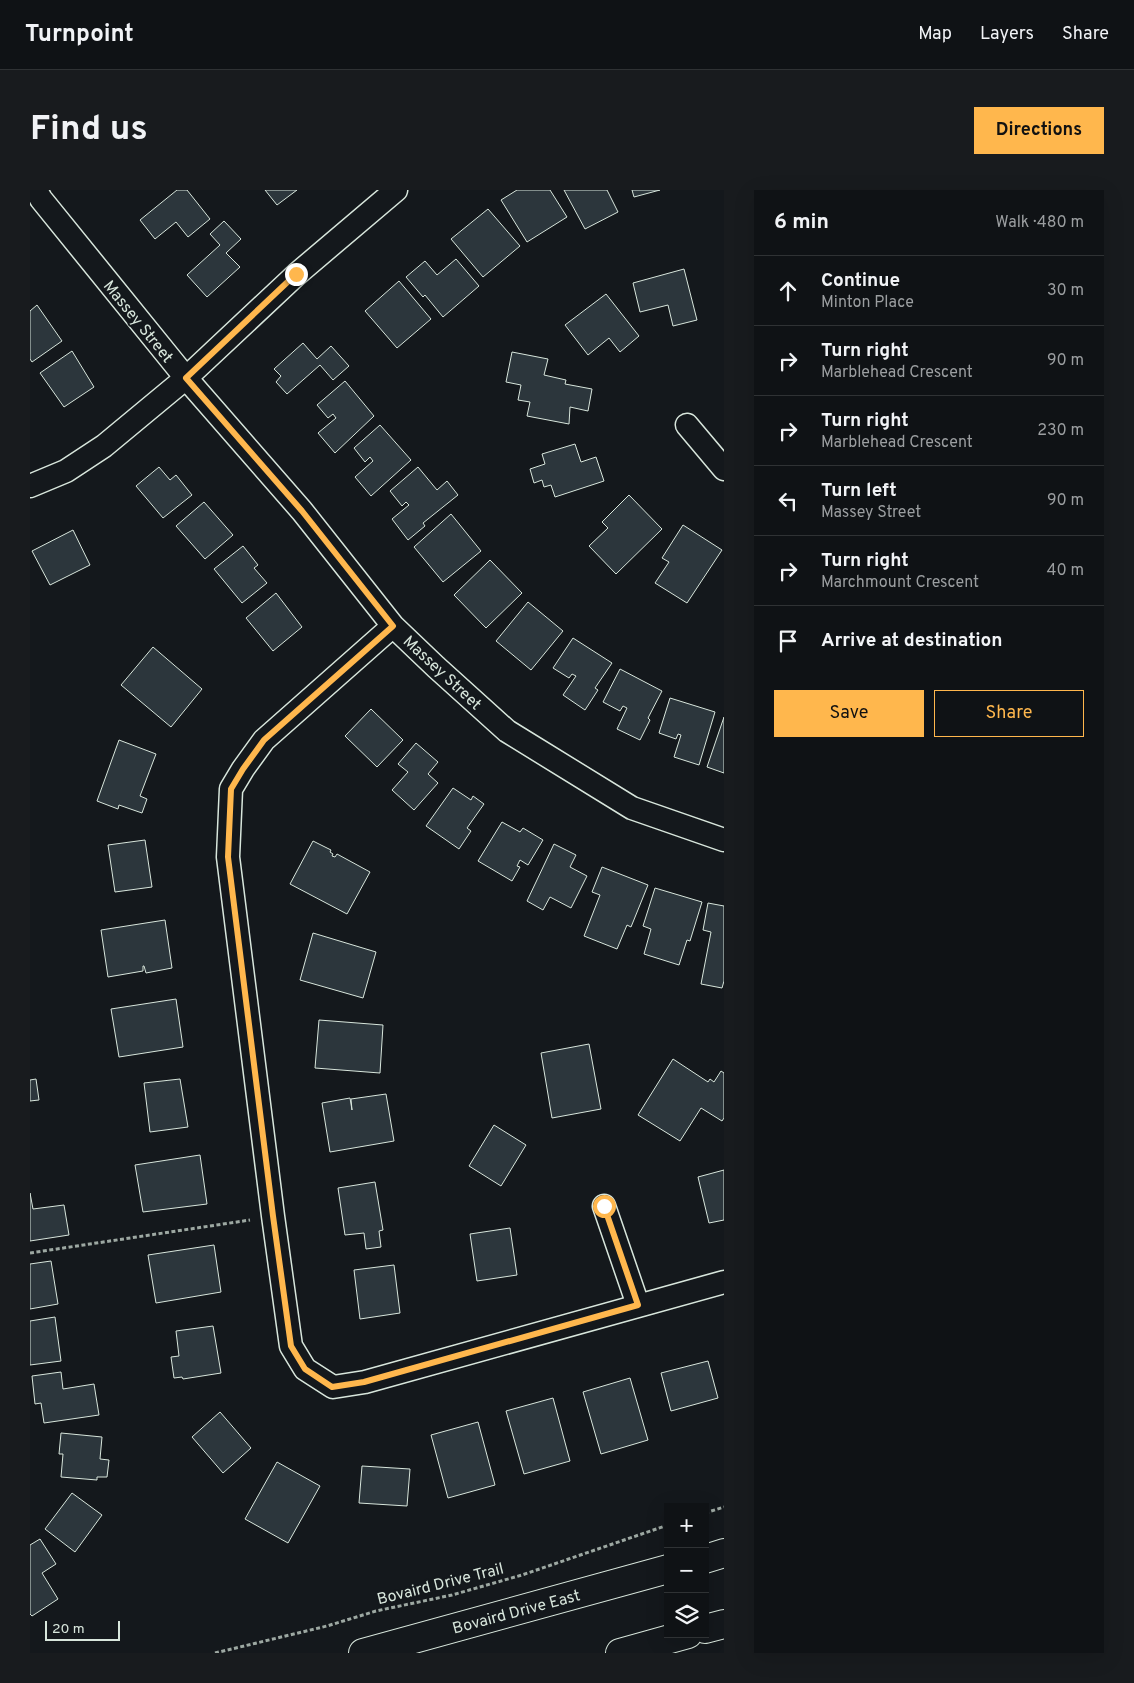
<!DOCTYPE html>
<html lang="en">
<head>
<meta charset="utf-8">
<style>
	:root { --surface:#0f1215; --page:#181b1e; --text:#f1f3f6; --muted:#9b9ea0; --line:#2f3234; --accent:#ffb74d }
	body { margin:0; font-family:Overpass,sans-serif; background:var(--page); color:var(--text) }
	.controls { position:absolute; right:15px; bottom:15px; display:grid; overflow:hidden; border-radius:0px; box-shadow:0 5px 20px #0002 }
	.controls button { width:45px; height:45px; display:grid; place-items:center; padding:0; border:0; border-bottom:1px solid var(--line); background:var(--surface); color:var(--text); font:25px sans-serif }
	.scale { position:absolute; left:15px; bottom:12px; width:75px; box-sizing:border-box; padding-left:5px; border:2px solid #d8e6dc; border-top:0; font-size:14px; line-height:18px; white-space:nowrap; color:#d8e6dc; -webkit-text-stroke:4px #14181c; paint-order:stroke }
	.stop { position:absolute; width:15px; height:15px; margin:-11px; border:4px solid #ffb74d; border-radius:50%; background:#fff }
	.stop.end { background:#ffb74d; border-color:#fff; box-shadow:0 1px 5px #0008 }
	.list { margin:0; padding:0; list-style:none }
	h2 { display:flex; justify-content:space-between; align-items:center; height:65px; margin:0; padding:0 20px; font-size:21px }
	h2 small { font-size:16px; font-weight:400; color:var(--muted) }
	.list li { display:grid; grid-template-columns:32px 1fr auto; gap:15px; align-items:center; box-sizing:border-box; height:70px; padding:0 20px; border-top:1px solid var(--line) }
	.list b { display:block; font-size:19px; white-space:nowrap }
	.list p { margin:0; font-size:16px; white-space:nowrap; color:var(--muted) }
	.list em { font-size:16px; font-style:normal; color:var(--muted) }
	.actions { display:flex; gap:10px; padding:15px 20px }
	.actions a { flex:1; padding:11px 0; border:1px solid var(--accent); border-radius:0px; text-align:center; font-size:18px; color:var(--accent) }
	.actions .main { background:var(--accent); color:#111 }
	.icon { flex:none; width:28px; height:28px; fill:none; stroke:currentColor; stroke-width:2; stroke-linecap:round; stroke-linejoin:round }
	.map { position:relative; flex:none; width:694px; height:1463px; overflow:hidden; border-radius:0px }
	header { display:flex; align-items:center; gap:30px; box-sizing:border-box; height:70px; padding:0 25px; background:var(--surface); border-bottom:1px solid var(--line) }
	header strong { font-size:24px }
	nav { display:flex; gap:28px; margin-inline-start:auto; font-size:18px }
	.intro { display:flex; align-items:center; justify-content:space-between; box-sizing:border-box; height:120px; padding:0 30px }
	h1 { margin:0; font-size:35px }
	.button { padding:12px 22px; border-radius:0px; background:var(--accent); color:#111; font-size:18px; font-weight:700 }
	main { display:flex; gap:30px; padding:0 30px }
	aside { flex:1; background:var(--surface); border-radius:0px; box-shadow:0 5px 20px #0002 }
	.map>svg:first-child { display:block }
	.building { fill:#2c363c; stroke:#d8e6dc }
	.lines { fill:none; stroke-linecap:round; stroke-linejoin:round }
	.street-casing { stroke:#d8e6dc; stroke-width:25 }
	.secondary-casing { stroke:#d8e6dc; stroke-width:30 }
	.path { stroke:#9da8a2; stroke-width:3; stroke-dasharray:4 2.5; stroke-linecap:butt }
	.street { stroke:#14181c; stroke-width:22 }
	.secondary { stroke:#14181c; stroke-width:28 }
	.route { stroke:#ffb74d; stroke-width:6 }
	.labels { text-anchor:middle; stroke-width:4; stroke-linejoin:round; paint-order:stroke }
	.street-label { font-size:16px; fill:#d8e6dc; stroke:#14181c }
</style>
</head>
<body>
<header>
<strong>Turnpoint</strong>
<nav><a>Map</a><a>Layers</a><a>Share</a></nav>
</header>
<div class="intro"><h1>Find us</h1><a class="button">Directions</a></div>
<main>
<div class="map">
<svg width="694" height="1463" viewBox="0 0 694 1463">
	<rect width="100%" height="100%" fill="#14181c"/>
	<path class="building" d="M147,0H157L180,29L158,47L146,32L125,49L110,30Z
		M235,0H267L247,15Z
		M487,0H520L537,27L497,52L471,10Z
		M534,0H577L588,22L555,39Z
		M602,0H630L604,7Z
		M458,19L490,56L453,87L421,49Z
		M194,31L211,49L196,63L210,77L177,107L157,85L190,55L180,44Z
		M426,69L449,96L413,127L395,105L393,107L376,87L395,71L407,85Z
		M654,79L667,130L643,136L638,115L610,122L603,93Z
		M369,91L401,129L367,158L335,121Z
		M576,104L609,146L590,162L579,148L558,165L535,135Z
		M7,115L32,151L2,172L0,169V121Z
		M273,153L287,169L301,156L319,176L303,190L290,175L257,204L246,192L251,186L244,179Z
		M42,161L64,197L34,217L10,183Z
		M482,162L518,169L514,185L536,190L535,194L562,199L558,221L540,217L539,234L497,226L500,212L488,210L491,195L476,192Z
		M315,191L344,226L305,263L288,243L306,228L303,224L298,228L287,215Z
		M350,235L381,270L341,306L325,287L343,271L340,267L335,272L324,258Z
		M545,254L551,272L566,267L574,291L525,307L521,295L514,297L512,290L504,293L500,279L515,274L512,264Z
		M129,277L140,290L146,285L162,305L133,328L106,296Z
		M388,277L407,300L417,291L428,305L393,333L395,336L378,350L362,329L379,315L376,312L372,316L360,301Z
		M599,305L632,339L586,384L559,356L578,338L572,332Z
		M174,312L203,345L175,369L146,336Z
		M421,324L451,361L413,392L384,357Z
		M653,335L692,360L657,413L625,393L639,372L632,368Z
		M43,340L60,375L20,395L2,361Z
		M213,356L228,375L224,378L237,393L212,413L184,379Z
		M460,370L492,403L456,438L424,405Z
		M246,403L272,437L243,461L216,428Z
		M498,412L533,441L501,480L466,451Z
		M543,448L582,473L565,498L568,500L555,520L533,505L546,486L542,484L539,488L523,478Z
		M123,457L172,499L141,537L91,495Z
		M590,479L632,501L618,528L620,530L610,550L587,539L597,518L593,516L590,521L573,512Z
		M640,508L685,522L669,575L644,567L651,545L648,544L646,549L629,543Z
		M341,519L373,550L347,577L315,546Z
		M694,527V583L677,577Z
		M89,550L126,564L110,606L117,609L112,623L89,615L88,619L67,611Z
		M386,553L408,572L398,584L408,593L384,620L362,600L378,582L368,574Z
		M423,598L441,610L443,606L454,614L437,638L441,641L429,659L396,636Z
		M472,632L490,642L493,638L513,650L498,675L490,670L487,676L490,677L482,691L448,671Z
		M115,650L122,697L85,702L78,655Z
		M283,651L301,660L300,662L303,664L302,666L305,667L307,664L340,682L317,724L260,694Z
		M524,654L546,665L540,677L557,686L541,718L520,707L513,720L497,711Z
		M572,677L618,695L601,737L597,735L587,759L554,746L570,705L562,702Z
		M625,698L672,712L660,751L657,750L649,775L614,764L621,739L613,736Z
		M678,713L694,716V791L692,798L671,794L681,742L673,740Z
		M135,730L142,778L116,783L114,776H113V781L78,787L71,740Z
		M283,743L346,762L333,808L270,790Z
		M146,809L153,857L89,867L81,819Z
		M289,830L353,835L350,883L285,878Z
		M559,854L571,919L522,928L511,863Z
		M643,869L678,892L680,889L684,892L691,881L694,883V928L692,931L671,918L650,951L608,925Z
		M6,889L9,910L0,911V890Z
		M150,889L158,937L120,942L114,893Z
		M356,904L364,951L300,962L292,913L320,908L322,920L321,909Z
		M464,935L496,955L471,996L439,976Z
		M170,965L177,1014L113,1022L105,975Z
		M694,980V1030L679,1033L668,987Z
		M345,992L353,1040L349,1041L351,1057L336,1059L334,1043L315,1045L308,998Z
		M0,1003L3,1019L34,1015L39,1045L0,1051Z
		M480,1038L487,1085L447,1091L440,1044Z
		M184,1055L191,1102L126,1113L118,1065Z
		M21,1071L28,1114L0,1119V1074Z
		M364,1075L370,1123L330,1129L324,1080Z
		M25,1127L31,1171L0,1175V1131Z
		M183,1136L191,1183L153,1189L152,1187L144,1188L141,1167L149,1166L146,1141Z
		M678,1171L688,1208L641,1221L631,1183Z
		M31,1182L33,1199L64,1194L69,1225L14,1233L11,1213L5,1214L2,1186Z
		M600,1188L618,1250L571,1264L553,1202Z
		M523,1208L540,1271L494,1284L476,1221Z
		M190,1222L221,1258L193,1283L162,1247Z
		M448,1232L465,1295L418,1308L401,1245Z
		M31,1243L72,1247L70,1269L79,1270L77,1287H67V1290L31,1287L33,1264H29Z
		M247,1272L290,1296L258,1353L215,1329Z
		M332,1276L380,1279L377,1316L329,1313Z
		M42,1303L72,1325L45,1362L15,1339Z
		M10,1349L26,1374L12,1383L28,1409L2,1426L0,1424V1355Z"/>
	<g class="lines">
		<defs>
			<path id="street" d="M6,0L11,9L156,188L272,321L363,436L406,477L477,541L602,618L694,650
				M657,235L694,279
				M0,296L36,281L74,256L156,188L267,84L366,0
				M363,436L234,550L213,579L201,599L198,667L243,1026L261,1156L275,1179L303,1197L335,1192L694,1092
				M574,1016L608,1115"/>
			<path id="secondary" d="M675,1369L694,1363
				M675,1439L694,1434
				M333,1463L638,1379
				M590,1463L658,1444"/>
		</defs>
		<use href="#street" class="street-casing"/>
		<use href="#secondary" class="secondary-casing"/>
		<path class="path" d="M0,1063L220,1030
			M675,1323L694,1317
			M185,1463L297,1436L346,1421L422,1405L492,1385L638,1335"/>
		<use href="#street" class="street"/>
		<use href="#secondary" class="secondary"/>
	</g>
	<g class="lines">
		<path class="route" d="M266,84L156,188L272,321L363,436L234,550L213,579L201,599L198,667L243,1026L261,1156L275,1179L302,1197L334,1192L608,1115L574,1016"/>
	</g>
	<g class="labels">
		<g class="street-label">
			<text transform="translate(109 131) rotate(51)" y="6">Massey Street</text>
			<text transform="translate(413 482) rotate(43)" y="6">Massey Street</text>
			<text transform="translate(410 1393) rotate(-14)" y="6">Bovaird Drive Trail</text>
			<text transform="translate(486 1421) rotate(-15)" y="6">Bovaird Drive East</text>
		</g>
	</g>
</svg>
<div class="controls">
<button>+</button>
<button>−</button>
<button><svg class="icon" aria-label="layers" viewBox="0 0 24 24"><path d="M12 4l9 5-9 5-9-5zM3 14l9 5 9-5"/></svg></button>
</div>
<div class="scale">20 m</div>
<div class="stop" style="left:574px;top:1016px"></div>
<div class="stop end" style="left:266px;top:84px"></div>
</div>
<aside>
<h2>6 min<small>Walk · 480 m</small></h2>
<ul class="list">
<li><svg class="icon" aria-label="ahead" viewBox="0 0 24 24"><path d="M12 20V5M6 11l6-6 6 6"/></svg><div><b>Continue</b><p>Minton Place</p></div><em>30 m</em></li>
<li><svg class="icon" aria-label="right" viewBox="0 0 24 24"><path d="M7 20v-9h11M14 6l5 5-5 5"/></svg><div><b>Turn right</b><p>Marblehead Crescent</p></div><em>90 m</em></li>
<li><svg class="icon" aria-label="right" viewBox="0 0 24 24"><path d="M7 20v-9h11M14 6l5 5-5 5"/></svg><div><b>Turn right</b><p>Marblehead Crescent</p></div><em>230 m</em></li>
<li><svg class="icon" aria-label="left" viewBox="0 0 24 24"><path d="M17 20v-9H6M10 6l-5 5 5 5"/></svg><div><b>Turn left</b><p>Massey Street</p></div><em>90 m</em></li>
<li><svg class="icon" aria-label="right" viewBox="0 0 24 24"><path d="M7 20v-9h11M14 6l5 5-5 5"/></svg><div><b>Turn right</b><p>Marchmount Crescent</p></div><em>40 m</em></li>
<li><svg class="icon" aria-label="arrive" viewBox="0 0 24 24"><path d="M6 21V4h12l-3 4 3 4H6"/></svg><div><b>Arrive at destination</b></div></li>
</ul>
<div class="actions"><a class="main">Save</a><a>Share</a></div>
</aside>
</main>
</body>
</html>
